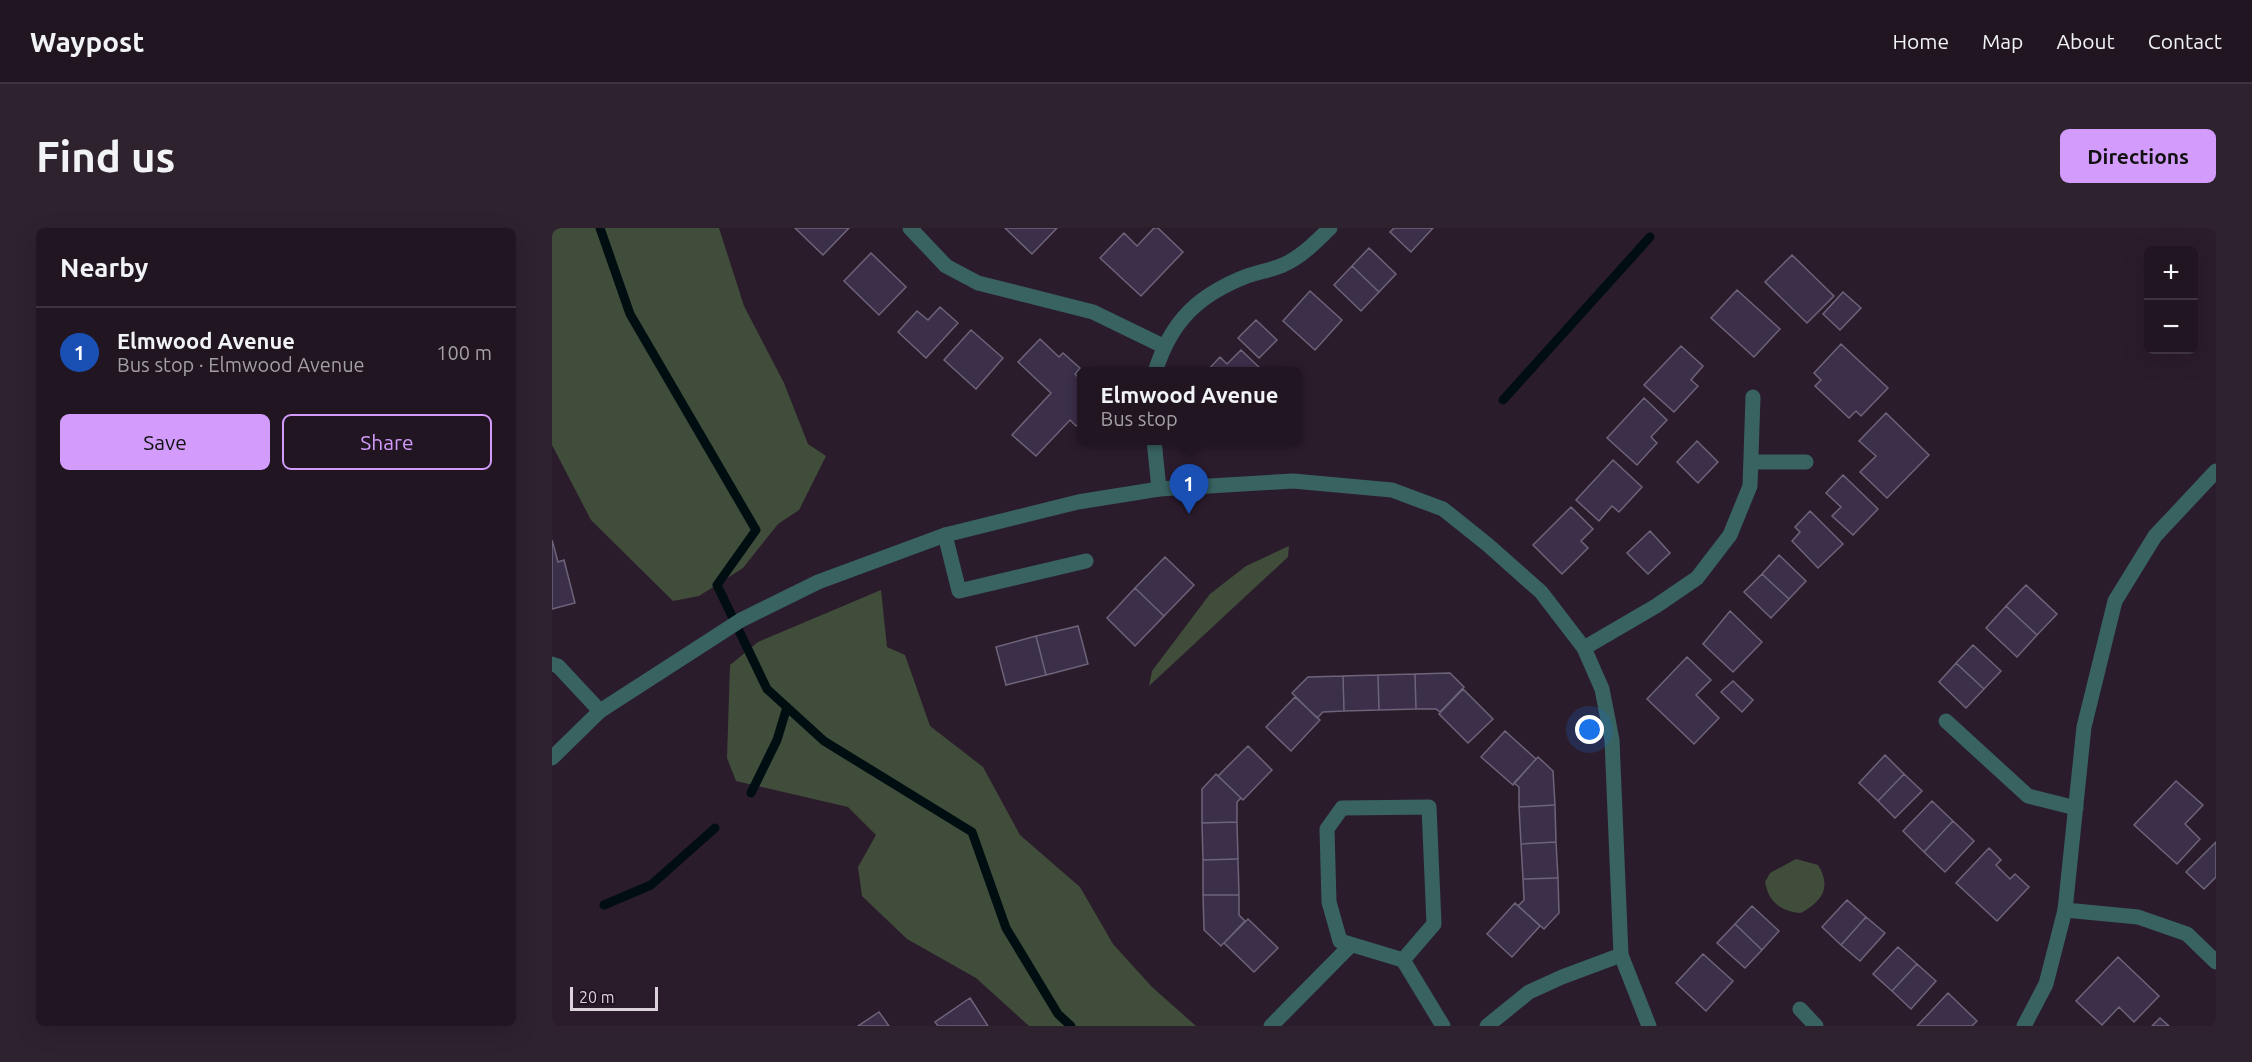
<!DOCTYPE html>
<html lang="en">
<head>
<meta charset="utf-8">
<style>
	:root { --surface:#201521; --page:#2d222e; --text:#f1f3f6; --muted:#a29fa5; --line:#3d343f; --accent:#d39cfc }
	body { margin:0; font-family:Ubuntu,sans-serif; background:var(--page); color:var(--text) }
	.controls { position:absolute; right:18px; top:18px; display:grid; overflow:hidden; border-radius:9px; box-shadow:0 6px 24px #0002 }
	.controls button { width:54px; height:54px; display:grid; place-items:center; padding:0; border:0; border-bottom:2px solid var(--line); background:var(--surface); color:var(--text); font:30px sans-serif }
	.scale { position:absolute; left:18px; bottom:15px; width:88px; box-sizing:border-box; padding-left:6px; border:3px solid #dcd2dc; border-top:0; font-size:16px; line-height:21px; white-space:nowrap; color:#dcd2dc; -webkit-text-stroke:4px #211322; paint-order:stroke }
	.you { position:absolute; left:1038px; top:502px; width:21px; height:21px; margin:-15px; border:4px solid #fff; border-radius:50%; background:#1a73e8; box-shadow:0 0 0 9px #1a73e833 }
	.badge { display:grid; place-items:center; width:39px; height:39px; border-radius:50%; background:var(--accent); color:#fff; font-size:20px; font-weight:700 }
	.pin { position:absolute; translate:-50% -50px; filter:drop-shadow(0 2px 3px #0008) }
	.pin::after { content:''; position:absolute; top:32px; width:21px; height:18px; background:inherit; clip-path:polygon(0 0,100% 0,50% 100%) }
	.popup { position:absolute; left:525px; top:139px; width:225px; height:78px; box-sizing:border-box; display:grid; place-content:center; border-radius:9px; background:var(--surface); filter:drop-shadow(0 2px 4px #0005); font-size:20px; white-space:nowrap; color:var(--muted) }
	.popup b { font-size:22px; color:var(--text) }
	.popup::after { content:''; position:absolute; left:50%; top:100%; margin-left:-12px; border:12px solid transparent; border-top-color:var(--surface) }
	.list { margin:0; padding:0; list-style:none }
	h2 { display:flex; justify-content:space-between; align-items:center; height:78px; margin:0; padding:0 24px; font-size:26px }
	h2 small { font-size:20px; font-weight:400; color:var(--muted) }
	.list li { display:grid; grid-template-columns:39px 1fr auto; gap:18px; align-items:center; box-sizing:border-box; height:90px; padding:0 24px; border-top:2px solid var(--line) }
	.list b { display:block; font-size:22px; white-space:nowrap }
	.list p { margin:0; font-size:20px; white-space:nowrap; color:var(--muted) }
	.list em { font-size:20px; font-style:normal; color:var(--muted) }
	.actions { display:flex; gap:12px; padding:18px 24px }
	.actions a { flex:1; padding:14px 0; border:2px solid var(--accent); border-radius:9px; text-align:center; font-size:21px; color:var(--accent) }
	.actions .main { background:var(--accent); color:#111 }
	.map { position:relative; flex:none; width:1664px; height:798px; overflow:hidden; border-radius:9px }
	header { display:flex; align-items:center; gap:36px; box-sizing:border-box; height:84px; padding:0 30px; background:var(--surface); border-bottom:2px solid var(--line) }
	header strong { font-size:28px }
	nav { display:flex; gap:33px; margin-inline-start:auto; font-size:21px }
	.intro { display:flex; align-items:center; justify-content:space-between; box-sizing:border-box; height:144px; padding:0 36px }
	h1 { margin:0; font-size:42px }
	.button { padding:15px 27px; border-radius:9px; background:var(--accent); color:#111; font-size:21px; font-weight:700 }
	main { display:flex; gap:36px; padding:0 36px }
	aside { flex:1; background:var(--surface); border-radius:9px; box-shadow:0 6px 24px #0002 }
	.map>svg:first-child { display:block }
	.green { fill:#404d3a }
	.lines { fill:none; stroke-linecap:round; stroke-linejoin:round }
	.stream { stroke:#000e12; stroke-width:9 }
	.building { fill:#3b2f49; stroke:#6d647a; stroke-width:1.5 }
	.service { stroke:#386360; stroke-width:15 }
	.minor { stroke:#386360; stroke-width:15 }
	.tertiary { stroke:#386360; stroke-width:15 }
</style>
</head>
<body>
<header>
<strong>Waypost</strong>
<nav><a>Home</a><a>Map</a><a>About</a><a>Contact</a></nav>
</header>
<div class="intro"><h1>Find us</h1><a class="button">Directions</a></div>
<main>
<aside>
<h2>Nearby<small></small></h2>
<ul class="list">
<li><span class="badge" style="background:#1a4fb4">1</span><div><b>Elmwood Avenue</b><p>Bus stop · Elmwood Avenue</p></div><em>100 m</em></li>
</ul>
<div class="actions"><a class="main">Save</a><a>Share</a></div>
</aside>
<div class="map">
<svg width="1664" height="798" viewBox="0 0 1664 798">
	<rect width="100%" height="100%" fill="#2b1c2c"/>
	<path class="green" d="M0,0H167L192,78L232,155L256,216L274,228L247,282L226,296L191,340L147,368L121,373L39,292L0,217Z
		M737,318L736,329L597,458L600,443L658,366L694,338Z
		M329,362L335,419L353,427L378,498L431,539L468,607L528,659L561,716L600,759L644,798H477L424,750L355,711L310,668L306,639L324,607L296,579L184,553L175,530L178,437L206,414Z
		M1244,631L1266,637C1280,660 1270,673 1249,685C1229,683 1217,675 1213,654L1218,645Z"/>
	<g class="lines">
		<path class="stream" d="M48,0L78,86L204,302L165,357L215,461L272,513L420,604L454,700L506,786L519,798
			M951,172L1098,9
			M199,565L225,512L235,479
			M52,677L99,657L163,600"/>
	</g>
	<path class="building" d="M243,0H297L271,27Z
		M453,0H505L480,26Z
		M602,0H606L631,24L589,68L548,30L572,5L585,18Z
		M842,0H881L859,24L838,4Z
		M817,20L844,46L827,64L800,38Z
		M319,25L354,59L327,87L292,53Z
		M1240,27L1282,68L1255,95L1213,54Z
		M800,38L827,64L809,83L782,57Z
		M1185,62L1228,101L1202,129L1159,90Z
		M758,63L790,92L763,122L731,93Z
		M1291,64L1309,80L1288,102L1271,86Z
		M388,79L406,95L374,130L346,104L365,83L376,92Z
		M704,92L725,112L707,130L686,110Z
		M419,102L451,130L424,161L392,132Z
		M488,111L507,129L511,125L528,140L523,146L529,152V193L524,198L518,192L484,228L460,207L499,165L466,134Z
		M1289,116L1336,160L1309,188L1304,183L1297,190L1263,158L1269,152L1262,145Z
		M1129,118L1151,138L1139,152L1146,158L1122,184L1092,157Z
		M689,122L712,144H654L668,129L675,136Z
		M1092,170L1115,192L1099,209L1105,215L1085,237L1055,210Z
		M1334,185L1377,227L1335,270L1308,244L1324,228L1307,213Z
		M1145,213L1166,234L1146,255L1125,234Z
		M1061,232L1090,259L1067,284L1060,278L1047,293L1024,272Z
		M1291,247L1326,281L1301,307L1280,288L1289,279L1274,265Z
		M1019,279L1041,301L1029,313L1036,320L1010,346L981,317Z
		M1258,283L1291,316L1266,340L1240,313L1248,304L1243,299Z
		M1098,303L1118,325L1096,346L1075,325Z
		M0,312L6,334L12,332L23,375L0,381Z
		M1227,327L1254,353L1237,371L1210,346Z
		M613,329L642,357L612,388L583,360Z
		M1210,346L1237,371L1219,390L1192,364Z
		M1474,357L1505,386L1485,407L1454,378Z
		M583,360L612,388L583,418L555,390Z
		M1454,378L1485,407L1465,429L1434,400Z
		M1178,383L1210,414L1181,444L1151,416Z
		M526,398L536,436L494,447L484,408Z
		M484,408L494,447L454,457L444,419Z
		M1421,417L1449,443L1432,461L1404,435Z
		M1135,429L1159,452L1144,467L1167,490L1142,516L1095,471Z
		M1404,435L1432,461L1414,480L1387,454Z
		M898,445L912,459L888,484L884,481H864L863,446Z
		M863,446L864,481L827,482L826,447Z
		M826,447L827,482L792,483L791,448Z
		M791,448L792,483L771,484L765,490L740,465L756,449Z
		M1181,453L1201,472L1190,484L1169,464Z
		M911,461L941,491L916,515L887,486Z
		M743,469L768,492L739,523L714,499Z
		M953,503L984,531L961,557L929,529Z
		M696,518L720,542L691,572L666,548Z
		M1333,527L1352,546L1326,573L1307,555Z
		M986,529L1001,543L1003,577L967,579V559L962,555Z
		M664,546L689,570L685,574V594L650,595V561Z
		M1352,546L1370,563L1343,590L1326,573Z
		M1624,553L1651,577L1633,596L1648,611L1625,636L1582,597Z
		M1380,573L1401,593L1372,624L1351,603Z
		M1003,577L1004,614L969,616L967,579Z
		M1401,593L1422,613L1393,644L1372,624Z
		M685,594L686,631L651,632L650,595Z
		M1004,614L1006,650L971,651L969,616Z
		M1664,614V649L1652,661L1634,644Z
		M1437,620L1449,632L1444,637L1458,651L1463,646L1477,659L1445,693L1404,655Z
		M686,631L687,667H651V632Z
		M1006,650L1007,685L992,701L966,678L972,672L971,651Z
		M651,667H687V687L693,693L669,718L652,702Z
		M1295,672L1314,689L1289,717L1270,699Z
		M963,675L988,698L960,729L935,706Z
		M1200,678L1227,703L1210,722L1183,696Z
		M1314,689L1333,705L1308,733L1289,717Z
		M696,691L726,720L702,744L672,715Z
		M1183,696L1210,722L1193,740L1165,715Z
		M1346,719L1365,736L1340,763L1321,746Z
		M1151,726L1181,753L1154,783L1124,755Z
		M1566,729L1607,768L1582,794L1567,779L1550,797L1524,773Z
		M1365,736L1384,753L1359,781L1340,763Z
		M1396,765L1425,793L1420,798H1365Z
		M418,770L436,798H386L383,794Z
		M327,784L337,798H306Z
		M1608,790L1617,798H1600Z"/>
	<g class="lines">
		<path class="service" d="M393,307L407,363L534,333
			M1394,493L1476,568L1524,580
			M1248,781L1264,798"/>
		<path class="minor" d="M358,0L394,38L426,55L541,84L611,118
			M603,144C619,93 646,67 695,48C707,44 719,42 731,37C749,29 764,14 778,0
			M602,212L607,261
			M1200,234H1254
			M1032,420L1104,378L1145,350L1178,307L1198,258L1201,169
			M0,436L6,438L48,483
			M877,579L882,696L851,732L788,713L777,674L775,601L790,580Z
			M1513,682L1586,689L1635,706L1664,734
			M851,732L891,798
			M719,798L799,717
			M935,798L977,764L1010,749L1069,727"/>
		<path class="tertiary" d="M0,530L48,483L189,392L266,354L393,307L526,274L607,261L741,253L840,262L891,281L936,317L989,364L1032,420L1050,461L1060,512L1069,727L1097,798
			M1472,798L1494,756L1513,682L1532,499L1563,373L1603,308L1664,243"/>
	</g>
</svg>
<div class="controls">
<button>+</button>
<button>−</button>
</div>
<div class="scale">20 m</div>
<div class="you"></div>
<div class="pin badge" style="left:637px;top:286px;background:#1a4fb4">1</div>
<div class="popup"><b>Elmwood Avenue</b>Bus stop</div>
</div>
</main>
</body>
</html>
